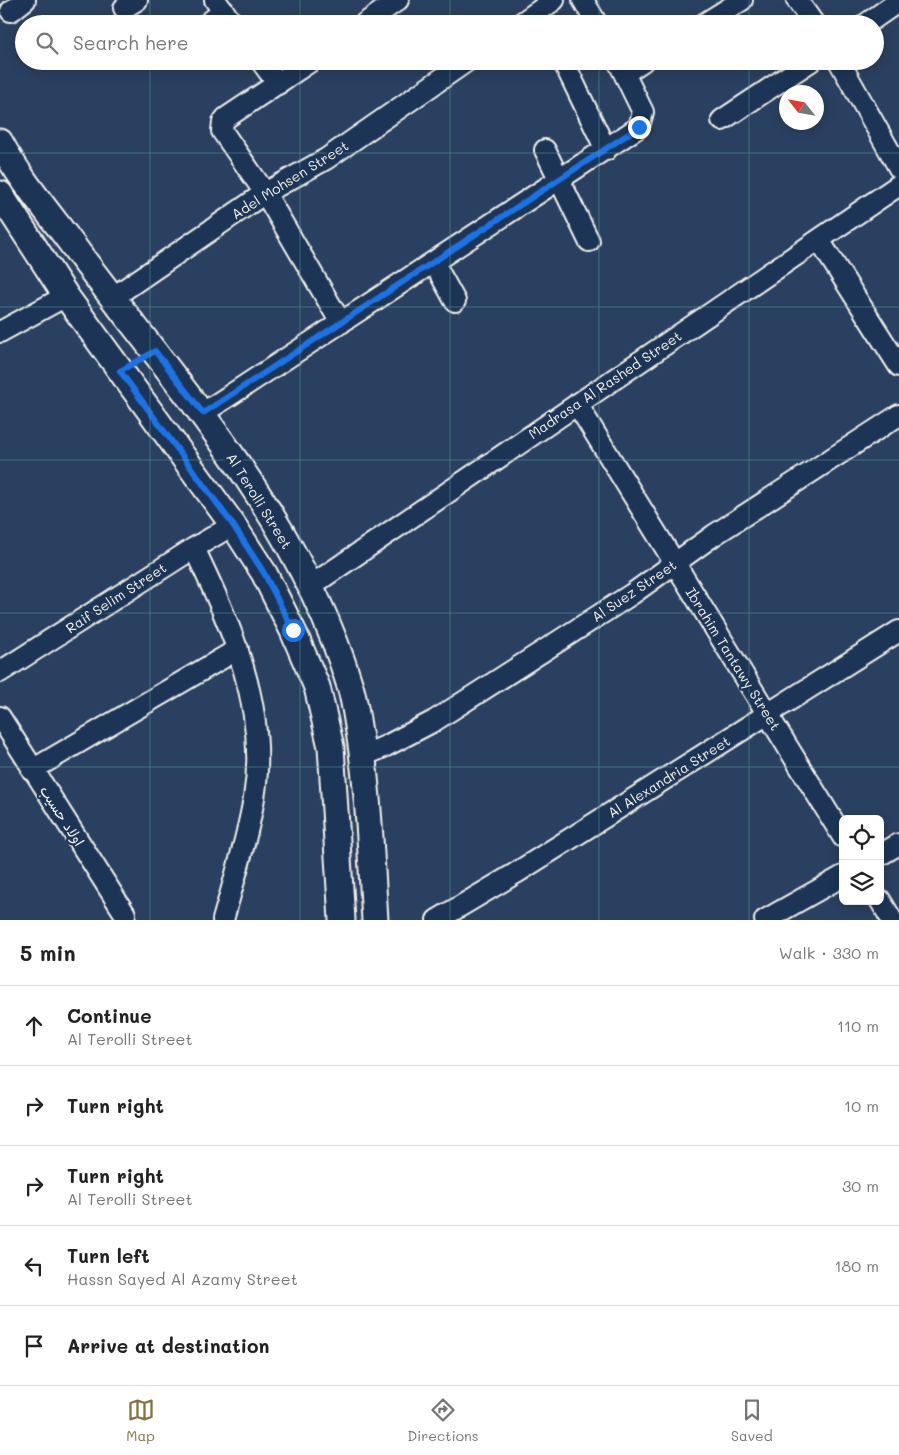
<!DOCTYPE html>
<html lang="en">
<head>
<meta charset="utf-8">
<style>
	:root { --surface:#fff; --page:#f2f2f2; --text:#222; --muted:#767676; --line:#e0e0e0; --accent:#857141 }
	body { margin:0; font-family:Mali,"Playpen Sans Arabic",sans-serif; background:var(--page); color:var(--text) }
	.controls { position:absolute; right:15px; bottom:15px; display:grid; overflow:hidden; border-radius:8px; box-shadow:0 2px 12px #0003 }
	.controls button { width:45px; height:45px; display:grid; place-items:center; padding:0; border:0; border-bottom:1px solid var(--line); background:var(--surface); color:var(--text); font:25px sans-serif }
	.compass { position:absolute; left:779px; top:85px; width:45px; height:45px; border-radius:50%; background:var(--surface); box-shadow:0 2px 12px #0003; rotate:301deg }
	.stop { position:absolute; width:15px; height:15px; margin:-11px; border:4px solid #1a73e8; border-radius:50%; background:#fff }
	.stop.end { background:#1a73e8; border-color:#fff; box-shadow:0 1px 5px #0008 }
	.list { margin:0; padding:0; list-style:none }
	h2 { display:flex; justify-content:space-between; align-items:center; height:65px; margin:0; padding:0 20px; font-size:21px }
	h2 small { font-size:16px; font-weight:400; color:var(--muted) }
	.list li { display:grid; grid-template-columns:32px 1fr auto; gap:15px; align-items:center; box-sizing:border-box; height:80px; padding:0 20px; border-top:1px solid var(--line) }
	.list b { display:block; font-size:19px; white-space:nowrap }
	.list p { margin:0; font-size:16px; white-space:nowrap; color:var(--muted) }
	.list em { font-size:16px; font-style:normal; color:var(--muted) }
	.icon { flex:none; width:28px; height:28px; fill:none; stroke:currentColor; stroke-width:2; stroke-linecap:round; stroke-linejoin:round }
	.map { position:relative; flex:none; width:899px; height:920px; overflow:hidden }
	.search { position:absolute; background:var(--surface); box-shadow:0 2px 12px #0003; left:15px; right:15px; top:15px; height:55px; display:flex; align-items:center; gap:12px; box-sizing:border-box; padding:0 18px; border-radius:28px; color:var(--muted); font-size:19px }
	.sheet { height:465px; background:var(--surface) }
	nav { display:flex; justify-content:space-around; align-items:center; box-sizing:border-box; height:70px; border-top:1px solid var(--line); background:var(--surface); font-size:14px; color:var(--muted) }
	nav a { display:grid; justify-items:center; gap:2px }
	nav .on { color:var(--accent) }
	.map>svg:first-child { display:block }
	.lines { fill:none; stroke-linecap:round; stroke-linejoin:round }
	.minor-casing { stroke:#f4f1e8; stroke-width:24 }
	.tertiary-casing { stroke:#f4f1e8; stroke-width:29 }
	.minor { stroke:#1d3557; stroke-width:20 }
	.tertiary { stroke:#1d3557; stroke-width:25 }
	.route { stroke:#1a73e8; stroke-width:6 }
	.grid { fill:none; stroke:#549b93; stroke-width:1; stroke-opacity:0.55 }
	.labels { text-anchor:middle; stroke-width:4.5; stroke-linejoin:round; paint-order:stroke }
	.street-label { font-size:14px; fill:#f4f1e8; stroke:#1d3557 }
</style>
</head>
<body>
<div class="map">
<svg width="899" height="920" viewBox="0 0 899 920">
	<rect width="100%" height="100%" fill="#2a4060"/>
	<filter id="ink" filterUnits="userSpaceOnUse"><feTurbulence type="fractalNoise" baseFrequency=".02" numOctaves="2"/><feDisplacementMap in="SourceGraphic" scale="10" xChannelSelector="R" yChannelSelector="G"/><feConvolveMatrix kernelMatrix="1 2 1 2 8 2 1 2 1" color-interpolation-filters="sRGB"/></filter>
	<g filter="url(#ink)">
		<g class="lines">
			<defs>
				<path id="minor" d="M215,0L233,24
					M583,0L597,24
					M797,0L814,24
					M124,8L137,0
					M11,11L25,0
					M207,24L224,11
					M364,24L398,0
					M520,24L554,0
					M704,24L742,0
					M866,24L899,1
					M261,61L278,84
					M311,61L226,118L223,122L222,131L265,193L341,323
					M839,61L899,168
					M565,65L606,150
					M625,73L643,61
					M722,120L811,61
					M545,150L589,241
					M819,240L899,366
					M434,263L455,301
					M112,298L265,193L326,159L467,61
					M0,332L66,296
					M577,404L843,837
					M203,413L639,127L643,112L618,61
					M194,548C231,626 269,709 254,798C247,840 234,880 223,920
					M312,585L899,185
					M0,672L194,548L233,525
					M0,717L125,914
					M363,756L386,746L434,721L632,594L714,535L899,415
					M32,770L238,649
					M880,855L899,844
					M880,900L892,920
					M437,920L516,873L899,631
					M765,920L843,876"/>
				<path id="tertiary" d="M0,142C21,181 51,215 77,251C179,388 300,519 350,686C355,702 357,721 360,738C369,798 371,859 375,920
					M0,194L66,296L233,525L264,573L293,631L317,687L331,747L342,920"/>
			</defs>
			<use href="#minor" class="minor-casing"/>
			<use href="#tertiary" class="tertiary-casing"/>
			<use href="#minor" class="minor"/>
			<use href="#tertiary" class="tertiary"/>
		</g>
	</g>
	<g class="lines" filter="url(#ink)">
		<path class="route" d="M293,630L264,573L233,525L120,371L155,351L203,413L639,127"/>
	</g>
	<path class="grid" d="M150,0V24M300,0V24M450,0V24M599,0V24M749,0V24M150,61V920M300,61V920M450,61V920M599,61V920M749,61V920M0,153H899M0,307H899M0,460H899M0,613H899M0,767H899"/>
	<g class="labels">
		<g class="street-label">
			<text transform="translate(290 180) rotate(-32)" y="5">Adel Mohsen Street</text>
			<text transform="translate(605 385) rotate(-34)" y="5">Madrasa Al Rashed Street</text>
			<text transform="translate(259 501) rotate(58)" y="5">Al Terolli Street</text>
			<text transform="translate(634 591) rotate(-34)" y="5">Al Suez Street</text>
			<text transform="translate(116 598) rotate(-33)" y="5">Raif Selim Street</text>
			<text transform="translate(733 659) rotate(58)" y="5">Ibrahim Tantawy Street</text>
			<text transform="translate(669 777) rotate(-32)" y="5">Al Alexandria Street</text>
			<text transform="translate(62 816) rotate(57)" y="5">اولاد حسيب</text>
		</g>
	</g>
</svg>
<div class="controls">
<button><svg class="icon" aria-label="locate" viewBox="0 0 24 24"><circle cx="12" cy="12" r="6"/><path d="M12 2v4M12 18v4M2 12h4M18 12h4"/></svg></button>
<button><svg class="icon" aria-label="layers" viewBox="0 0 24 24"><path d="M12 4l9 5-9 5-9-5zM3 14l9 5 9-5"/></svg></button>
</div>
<svg class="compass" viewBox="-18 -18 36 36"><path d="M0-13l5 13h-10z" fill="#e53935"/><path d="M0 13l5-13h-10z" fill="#767676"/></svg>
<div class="stop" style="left:293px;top:630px"></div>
<div class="stop end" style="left:639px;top:127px"></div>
<div class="search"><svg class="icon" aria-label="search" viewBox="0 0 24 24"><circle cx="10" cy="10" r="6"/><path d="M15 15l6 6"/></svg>Search here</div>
</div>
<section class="sheet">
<h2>5 min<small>Walk · 330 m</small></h2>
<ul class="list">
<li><svg class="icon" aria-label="ahead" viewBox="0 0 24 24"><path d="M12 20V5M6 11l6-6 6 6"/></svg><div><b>Continue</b><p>Al Terolli Street</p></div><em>110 m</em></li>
<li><svg class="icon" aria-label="right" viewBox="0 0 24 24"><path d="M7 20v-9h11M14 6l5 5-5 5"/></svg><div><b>Turn right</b></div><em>10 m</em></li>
<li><svg class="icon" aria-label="right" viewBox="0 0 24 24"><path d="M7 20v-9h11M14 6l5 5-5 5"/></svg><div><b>Turn right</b><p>Al Terolli Street</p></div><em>30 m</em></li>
<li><svg class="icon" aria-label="left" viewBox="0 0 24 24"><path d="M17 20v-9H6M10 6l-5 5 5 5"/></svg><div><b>Turn left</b><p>Hassn Sayed Al Azamy Street</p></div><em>180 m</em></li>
<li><svg class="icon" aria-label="arrive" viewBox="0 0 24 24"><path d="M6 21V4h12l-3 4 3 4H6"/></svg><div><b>Arrive at destination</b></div></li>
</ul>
</section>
<nav>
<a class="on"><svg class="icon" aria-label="map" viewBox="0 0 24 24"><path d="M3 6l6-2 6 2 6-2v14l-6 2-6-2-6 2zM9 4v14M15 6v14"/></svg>Map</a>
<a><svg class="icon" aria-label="directions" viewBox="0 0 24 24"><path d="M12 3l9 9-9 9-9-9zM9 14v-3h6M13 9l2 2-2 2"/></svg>Directions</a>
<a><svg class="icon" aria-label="saved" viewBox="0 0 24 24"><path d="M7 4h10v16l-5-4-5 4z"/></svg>Saved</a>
</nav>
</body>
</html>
